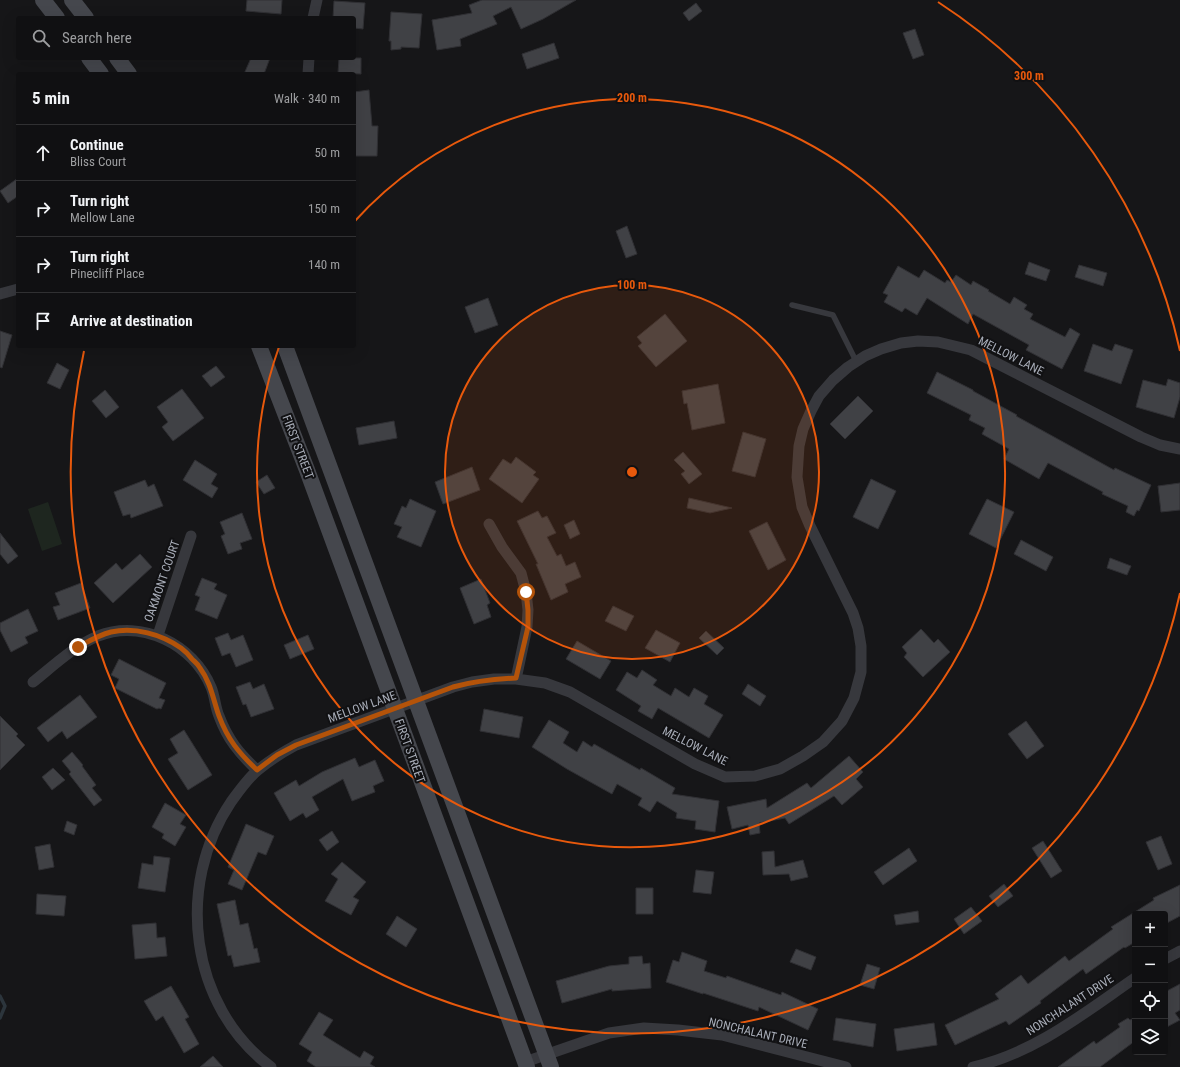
<!DOCTYPE html>
<html lang="en">
<head>
<meta charset="utf-8">
<style>
	:root { --surface:#101012; --page:#1e1e20; --text:#f1f3f6; --muted:#9c9d9f; --line:#303032 }
	body { margin:0; font-family:"Roboto Condensed",sans-serif; background:var(--page); color:var(--text) }
	.controls { position:absolute; right:12px; bottom:12px; display:grid; overflow:hidden; border-radius:4px; box-shadow:0 4px 16px #0002 }
	.controls button { width:36px; height:36px; display:grid; place-items:center; padding:0; border:0; border-bottom:1px solid var(--line); background:var(--surface); color:var(--text); font:20px sans-serif }
	.stop { position:absolute; width:12px; height:12px; margin:-9px; border:3px solid #b45309; border-radius:50%; background:#fff }
	.stop.end { background:#b45309; border-color:#fff; box-shadow:0 1px 4px #0008 }
	.list { margin:0; padding:0; list-style:none }
	h2 { display:flex; justify-content:space-between; align-items:center; height:52px; margin:0; padding:0 16px; font-size:17px }
	h2 small { font-size:13px; font-weight:400; color:var(--muted) }
	.list li { display:grid; grid-template-columns:26px 1fr auto; gap:12px; align-items:center; box-sizing:border-box; height:56px; padding:0 16px; border-top:1px solid var(--line) }
	.list b { display:block; font-size:15px; white-space:nowrap }
	.list p { margin:0; font-size:13px; white-space:nowrap; color:var(--muted) }
	.list em { font-size:13px; font-style:normal; color:var(--muted) }
	.icon { flex:none; width:22px; height:22px; fill:none; stroke:currentColor; stroke-width:2; stroke-linecap:round; stroke-linejoin:round }
	.map { position:relative; flex:none; width:1180px; height:1067px; overflow:hidden }
	.search { position:absolute; background:var(--surface); box-shadow:0 4px 16px #0002; left:16px; top:16px; width:340px; height:44px; display:flex; align-items:center; gap:10px; box-sizing:border-box; padding:0 14px; border-radius:4px; color:var(--muted); font-size:15px }
	.panel { position:absolute; background:var(--surface); box-shadow:0 4px 16px #0002; left:16px; top:72px; width:340px; height:276px; border-radius:4px }
	.map>svg:first-child { display:block }
	.green { fill:#1e261f }
	.lines { fill:none; stroke-linecap:round; stroke-linejoin:round }
	.stream { stroke:#2c353c; stroke-width:3.5 }
	.building { fill:#404145; stroke:#303034 }
	.service { stroke:#37383d; stroke-width:5.5 }
	.minor { stroke:#37383d; stroke-width:11 }
	.secondary { stroke:#45474d; stroke-width:16 }
	.route { stroke:#b45309; stroke-width:5 }
	.ring { fill:none; stroke:#e8590c; stroke-width:2 }
	.labels { text-anchor:middle; stroke-width:4; stroke-linejoin:round; paint-order:stroke }
	.street-label { font-size:12px; fill:#a8adb8; stroke:#111113 }
	.centre { fill:#e8590c; stroke:#111113; stroke-width:2 }
	.ring-label { font-size:12px; text-anchor:middle; font-weight:bold; fill:#e8590c; stroke:#111113; stroke-width:4; stroke-linejoin:round; paint-order:stroke }
</style>
</head>
<body>
<div class="map">
<svg width="1180" height="1067" viewBox="0 0 1180 1067">
	<rect width="100%" height="100%" fill="#161618"/>
	<path class="green" d="M48,502L62,544L42,551L28,509Z"/>
	<g class="lines">
		<path class="stream" d="M0,996L5,1006L0,1018"/>
	</g>
	<path class="building" d="M247,0H282L281,14L246,11Z
		M482,0H576L543,19L521,29L511,7L493,16L497,24L460,39L461,46L437,50L432,20L472,13L469,5Z
		M334,1L365,3L363,29L354,28V18H333Z
		M696,3L702,11L689,21L683,13Z
		M391,12L422,14L419,48L401,47V49L391,50V41H389Z
		M915,29L924,55L913,59L903,33Z
		M554,43L559,58L527,69L522,54Z
		M251,58H270L264,74H244Z
		M339,58H361V74L338,73Z
		M369,90L372,126H378L377,156H354V92Z
		M18,178V196L8,203L0,191Z
		M627,226L637,254L626,258L616,231Z
		M1029,262L1050,270L1046,281L1025,274Z
		M1079,265L1107,273L1103,286L1075,277Z
		M898,266L919,278L924,270L945,283L947,280L951,282L956,275L971,285L973,281L989,290L988,291L1010,304L1014,297L1027,305L1024,309L1033,314L1030,319L1065,337L1070,328L1080,334L1062,369L1026,350L1029,345L973,314L968,324L927,298L917,315L905,308L902,312L884,302L888,295L883,293Z
		M488,298L498,325L475,333L465,307Z
		M665,314L687,341L656,367L638,346L642,343L637,337Z
		M0,331L12,335L2,368L0,367Z
		M1093,344L1112,351L1115,344L1133,350L1121,384L1084,371Z
		M57,363L69,370L60,389L47,383Z
		M216,366L225,377L211,387L202,376Z
		M937,372L973,390V391L1017,415L1016,416L1114,470L1115,468L1151,485L1139,511L1137,510L1134,516L1126,512L1128,506L1102,494L1103,492L1048,463L1039,479L1004,459L1009,449L982,434L985,428L969,420L971,415L927,393Z
		M1168,379L1180,383V397L1174,418L1136,407L1143,380L1166,386Z
		M718,384L725,423L692,430L687,403L684,404L682,391Z
		M182,389L204,418L173,441L162,427L168,422L157,407Z
		M105,390L119,407L106,418L92,401Z
		M858,396L873,411L845,439L830,424Z
		M394,421L397,438L359,445L356,428Z
		M743,432L766,439L755,477L732,471Z
		M683,452L702,474L689,484L681,474L685,471L674,460Z
		M516,457L536,472L533,475L539,479L522,503L489,479L503,459L511,464Z
		M195,460L217,474L211,484L218,488L212,498L183,480Z
		M472,467L480,490L443,504L435,482Z
		M267,475L275,488L264,494L256,482Z
		M871,479L896,491L878,529L853,517Z
		M145,480L148,487L154,484L163,506L131,518L130,514L123,516L114,492Z
		M1180,483V510L1161,512L1158,486Z
		M689,498L732,508L710,513L687,508Z
		M410,499L436,511L421,547L397,537L402,527L394,524L402,506L406,508Z
		M987,499L1014,512L996,548L969,534Z
		M538,511L542,518L547,516L556,533L547,537L557,556L561,554L566,566L575,562L581,577L565,584L568,592L551,600L536,564H538L517,521Z
		M242,513L252,539L240,543L242,549L228,554L221,536L225,534L220,522Z
		M574,520L580,534L570,539L564,525Z
		M767,522L786,560L768,570L749,531Z
		M0,533L18,556L8,564L0,554Z
		M1021,540L1053,557L1046,571L1014,554Z
		M140,554L152,567L113,603L94,583L116,563L122,570Z
		M1110,558L1131,566L1127,575L1107,568Z
		M202,578L217,584L214,589L227,595L217,619L195,610L200,597L195,595Z
		M481,579L490,603L487,605L491,617L474,624L460,588Z
		M81,583L90,608L58,620L53,607L60,605L55,593Z
		M613,606L634,616L626,631L605,621Z
		M28,609L38,631L25,637L28,643L11,652L0,630V623Z
		M921,629L934,643L938,639L950,652L923,677L904,657L907,653L902,647Z
		M656,630L680,643L670,662L645,648Z
		M706,631L724,648L717,655L699,638Z
		M228,633L231,640L243,635L253,660L236,667L230,653L222,656L215,638Z
		M308,635L314,649L290,659L284,645Z
		M577,641L611,661L600,679L566,659Z
		M119,659L166,683L159,698L165,700L161,709L159,708L157,709L115,688L119,679L111,675Z
		M642,670L657,680L653,685L671,696L675,688L689,697L694,688L708,696L704,704L723,715L709,738L658,708L652,719L638,711L641,706L616,690L627,672L637,678Z
		M250,682L253,689L264,684L274,709L251,717L246,704L243,705L236,687Z
		M748,684L766,696L760,706L742,694Z
		M80,695L97,717L67,739L62,731L48,742L37,728Z
		M484,709L523,717L519,738L480,731Z
		M0,716L18,734L16,736L25,745L0,770Z
		M549,720L569,732L563,743L577,752L583,741L592,747L594,744L640,770L641,768L675,788L672,794L719,801L715,832L695,829L696,821L676,818L677,813L657,801L650,812L638,805L642,798L617,784L612,794L567,769L532,747Z
		M1026,721L1044,746L1027,759L1008,734Z
		M184,730L212,775L188,790L168,759L178,753L170,739Z
		M72,752L83,765L82,766L96,785L92,788L102,800L94,806L69,774L71,772L62,761Z
		M849,756L863,772L856,779L863,787L842,805L834,796L789,824L785,818L759,823L760,833L750,835L748,825L732,829L727,807L766,799L767,808L807,783L811,788Z
		M355,758L359,767L375,760L384,781L373,786L375,792L352,801L343,779L312,797L319,810L306,818L303,813L290,821L274,793L296,780L299,786L322,772Z
		M53,768L65,780L52,790L42,777Z
		M165,803L186,815L180,824L186,827L175,846L162,838L164,834L152,827Z
		M67,821L77,825L74,835L64,831Z
		M246,824L274,836L266,855L258,852L242,890L228,884L234,870L228,867Z
		M332,831L339,842L327,851L319,840Z
		M1161,836L1172,864L1158,870L1146,842Z
		M1043,841L1062,871L1051,878L1032,848Z
		M50,844L54,867L39,870L35,847Z
		M909,848L917,861L883,885L874,872Z
		M774,851L775,867L803,860L808,877L791,881L789,874L763,875L762,852Z
		M154,856L170,858L165,892L138,888L142,863L153,865Z
		M342,862L366,882L353,897L359,900L351,915L325,901L338,879L331,874Z
		M696,870L714,872L711,894L693,892Z
		M1004,884L1013,896L998,907L989,896Z
		M1180,885V916L1165,924V914H1135V942L1125,948L1124,947L1086,974L1083,969L1040,1001L1041,1003L1009,1025L1006,1021L955,1045L945,1025L999,999L995,994L1021,975L1028,984L1065,956L1069,961L1113,929L1111,927L1154,900L1153,898Z
		M636,888H653V914H636Z
		M37,894L66,896L64,916L36,914Z
		M235,900L240,925L248,923L254,949L257,948L260,962L234,967L231,955L228,956L217,904Z
		M971,907L982,921L964,934L954,919Z
		M918,911L919,922L896,925L894,915Z
		M397,916L417,929L406,947L386,934Z
		M156,923L157,938L165,937L167,956L135,959L132,925Z
		M796,949L816,957L811,970L790,962Z
		M682,952L707,961L704,971L726,978L727,976L781,995L782,992L818,1009L808,1030L759,1007L758,1011L703,993V994L666,982L673,960L679,962Z
		M642,956L643,964L650,963L651,988L612,991V989L562,1003L556,981L609,966L629,964V957Z
		M867,964L880,968L874,989L860,985Z
		M1180,984V1010L1175,1013L1180,1020L1165,1028V992Z
		M171,986L189,1017L185,1019L199,1044L184,1053L163,1016L156,1021L144,1001Z
		M319,1012L333,1020L323,1035L360,1058L364,1051L374,1057L370,1064L375,1067H316L307,1061L312,1052L299,1044Z
		M1135,1017V1041L1100,1067H1058L1094,1041L1096,1044L1120,1027L1118,1024L1128,1018L1130,1020Z
		M836,1018L876,1024L873,1047L833,1040Z
		M934,1023L937,1045L897,1051L894,1029Z
		M213,1056L223,1067H200Z"/>
	<g class="lines">
		<path class="service" d="M792,305L833,315L856,361"/>
		<path class="minor" d="M313,18L317,0
			M308,74L309,58
			M0,294L18,289
			M489,524L502,547L521,573L526,592L528,610L527,627L516,679
			M158,635L191,536
			M33,682C53,666 74,646 98,636C142,619 193,644 211,687C215,696 215,707 219,716C228,740 239,753 257,770
			M1165,959L1180,951
			M525,1062L609,1033L644,1028L678,1030L722,1035L846,1067
			M271,1067C189,1006 175,885 231,802C239,791 248,778 258,770C270,760 283,752 296,745L453,687L472,682L494,679H516L545,683L570,692L695,764L725,777L755,776L780,769L803,756L823,742L842,721L854,698L861,672V646L858,628L853,613L810,526L802,507L797,477L799,446L803,429L811,411L819,396L833,380L848,367L865,356L881,349L901,343L918,341L938,342L971,350L1141,437L1160,445L1180,449
			M973,1067C1035,1053 1084,1013 1135,978"/>
		<path class="secondary" d="M43,0L57,18
			M72,0L86,18
			M89,58L101,74
			M117,58L129,74
			M259,346L307,470L527,1067
			M285,346L551,1067"/>
	</g>
	<g class="lines">
		<path class="route" d="M78,647C89,641 99,635 111,632C135,627 161,634 181,648C185,651 189,655 192,659C195,662 198,664 200,668C211,683 213,699 219,716C228,740 239,753 257,770L277,755L296,745L453,687C475,681 493,679 516,678L528,627V610L526,592"/>
	</g>
	<circle cx="632" cy="472" r="187" fill="#e8590c" fill-opacity=".12"/>
	<g class="ring">
		<circle cx="632" cy="472" r="187"/>
		<path d="M354 222A374 374 0 1 1 279 347"/>
		<path d="M1180 593A561 561 0 1 1 84 351M938 2A561 561 0 0 1 1180 351"/>
	</g>
	<g class="labels">
		<g class="street-label">
			<text transform="translate(1011 356) rotate(27)" y="4">MELLOW LANE</text>
			<text transform="translate(298 447) rotate(69)" y="4">FIRST STREET</text>
			<text transform="translate(162 581) rotate(-71)" y="4">OAKMONT COURT</text>
			<text transform="translate(362 707) rotate(-20)" y="4">MELLOW LANE</text>
			<text transform="translate(695 746) rotate(27)" y="4">MELLOW LANE</text>
			<text transform="translate(410 751) rotate(70)" y="4">FIRST STREET</text>
			<text transform="translate(1070 1005) rotate(-33)" y="4">NONCHALANT DRIVE</text>
			<text transform="translate(758 1033) rotate(13)" y="4">NONCHALANT DRIVE</text>
		</g>
	</g>
	<circle cx="632" cy="472" r="6" class="centre"/>
	<g class="ring-label">
		<text x="1029" y="80">300 m</text>
		<text x="632" y="102">200 m</text>
		<text x="632" y="289">100 m</text>
	</g>
</svg>
<div class="controls">
<button>+</button>
<button>−</button>
<button><svg class="icon" aria-label="locate" viewBox="0 0 24 24"><circle cx="12" cy="12" r="6"/><path d="M12 2v4M12 18v4M2 12h4M18 12h4"/></svg></button>
<button><svg class="icon" aria-label="layers" viewBox="0 0 24 24"><path d="M12 4l9 5-9 5-9-5zM3 14l9 5 9-5"/></svg></button>
</div>
<div class="stop" style="left:526px;top:592px"></div>
<div class="stop end" style="left:78px;top:647px"></div>
<div class="search"><svg class="icon" aria-label="search" viewBox="0 0 24 24"><circle cx="10" cy="10" r="6"/><path d="M15 15l6 6"/></svg>Search here</div>
<section class="panel">
<h2>5 min<small>Walk · 340 m</small></h2>
<ul class="list">
<li><svg class="icon" aria-label="ahead" viewBox="0 0 24 24"><path d="M12 20V5M6 11l6-6 6 6"/></svg><div><b>Continue</b><p>Bliss Court</p></div><em>50 m</em></li>
<li><svg class="icon" aria-label="right" viewBox="0 0 24 24"><path d="M7 20v-9h11M14 6l5 5-5 5"/></svg><div><b>Turn right</b><p>Mellow Lane</p></div><em>150 m</em></li>
<li><svg class="icon" aria-label="right" viewBox="0 0 24 24"><path d="M7 20v-9h11M14 6l5 5-5 5"/></svg><div><b>Turn right</b><p>Pinecliff Place</p></div><em>140 m</em></li>
<li><svg class="icon" aria-label="arrive" viewBox="0 0 24 24"><path d="M6 21V4h12l-3 4 3 4H6"/></svg><div><b>Arrive at destination</b></div></li>
</ul>
</section>
</div>
</body>
</html>
